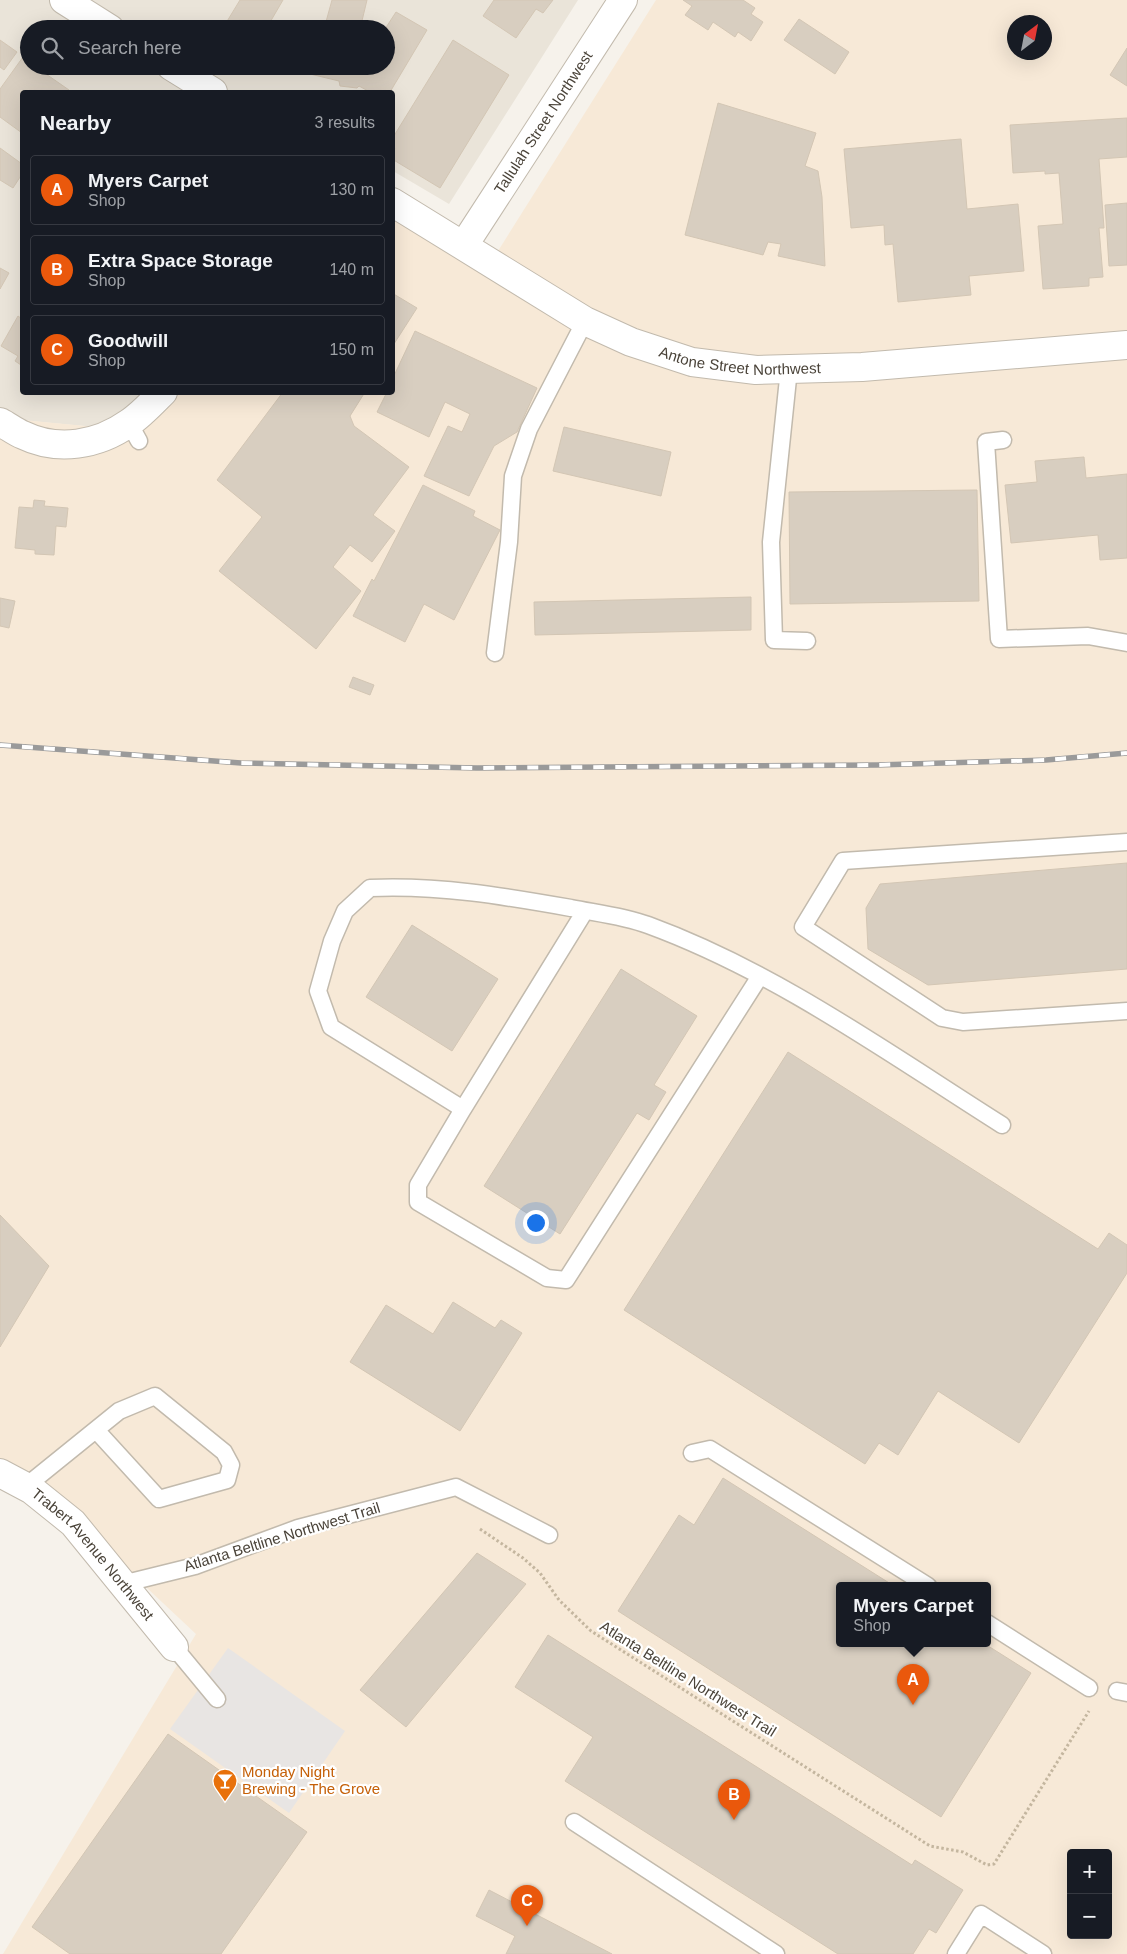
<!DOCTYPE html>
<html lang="en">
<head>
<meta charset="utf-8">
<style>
	:root { --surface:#171b24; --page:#242831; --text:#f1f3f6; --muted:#9ea1a6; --line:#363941; --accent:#ea580c }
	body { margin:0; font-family:Arial,sans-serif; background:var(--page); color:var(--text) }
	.controls { position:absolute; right:15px; bottom:15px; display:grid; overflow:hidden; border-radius:5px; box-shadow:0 5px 20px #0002 }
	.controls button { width:45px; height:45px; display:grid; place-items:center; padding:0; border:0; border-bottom:1px solid var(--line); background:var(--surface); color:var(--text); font:25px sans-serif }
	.compass { position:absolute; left:1007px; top:15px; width:45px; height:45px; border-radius:50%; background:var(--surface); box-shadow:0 5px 20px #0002; rotate:32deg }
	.you { position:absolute; left:535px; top:1222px; width:18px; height:18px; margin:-12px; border:4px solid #fff; border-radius:50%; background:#1a73e8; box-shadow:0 0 0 8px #1a73e833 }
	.badge { display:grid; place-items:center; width:32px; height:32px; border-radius:50%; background:var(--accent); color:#fff; font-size:16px; font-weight:700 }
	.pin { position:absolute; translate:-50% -41px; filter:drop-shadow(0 1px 2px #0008) }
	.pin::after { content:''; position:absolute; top:26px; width:18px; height:15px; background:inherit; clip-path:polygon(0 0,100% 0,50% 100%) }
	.popup { position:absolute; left:836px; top:1582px; width:155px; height:65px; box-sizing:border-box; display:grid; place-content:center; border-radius:5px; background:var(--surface); filter:drop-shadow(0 1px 4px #0005); font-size:16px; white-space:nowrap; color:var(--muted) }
	.popup b { font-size:19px; color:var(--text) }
	.popup::after { content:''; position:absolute; left:50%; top:100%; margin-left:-10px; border:10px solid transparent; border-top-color:var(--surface) }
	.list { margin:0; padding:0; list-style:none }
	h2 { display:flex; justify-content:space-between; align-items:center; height:65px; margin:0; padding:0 20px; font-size:21px }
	h2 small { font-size:16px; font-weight:400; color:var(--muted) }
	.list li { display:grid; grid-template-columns:32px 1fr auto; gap:15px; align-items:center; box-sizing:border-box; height:70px; margin:0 10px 10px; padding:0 10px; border:1px solid var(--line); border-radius:5px }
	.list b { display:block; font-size:19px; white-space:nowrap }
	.list p { margin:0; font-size:16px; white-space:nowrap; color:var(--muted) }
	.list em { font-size:16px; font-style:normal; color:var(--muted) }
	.icon { flex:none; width:28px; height:28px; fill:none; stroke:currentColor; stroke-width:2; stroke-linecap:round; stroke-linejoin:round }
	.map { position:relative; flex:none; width:1127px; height:1954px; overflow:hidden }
	.search { position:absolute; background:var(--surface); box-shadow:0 5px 20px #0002; left:20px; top:20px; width:375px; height:55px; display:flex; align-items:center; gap:12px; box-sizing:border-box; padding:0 18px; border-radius:28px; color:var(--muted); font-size:19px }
	.panel { position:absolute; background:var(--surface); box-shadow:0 5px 20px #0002; left:20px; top:90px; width:375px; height:305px; border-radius:5px }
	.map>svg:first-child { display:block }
	.residential { fill:#eae4d9; fill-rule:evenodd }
	.commercial { fill:#f7e9d7; fill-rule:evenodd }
	.parking { fill:#e8e5e3 }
	.building { fill:#d8cec0; stroke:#d3c6b4 }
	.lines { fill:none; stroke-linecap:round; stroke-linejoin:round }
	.service-casing { stroke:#c2baad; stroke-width:19 }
	.minor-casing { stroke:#c2baad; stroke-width:30 }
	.path { stroke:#c4b69f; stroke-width:3; stroke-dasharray:2.5 2.5; stroke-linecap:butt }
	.service { stroke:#fff; stroke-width:16 }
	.minor { stroke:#fff; stroke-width:28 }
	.rail-casing { stroke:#9a9a9a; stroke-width:5.5 }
	.rail { stroke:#fff; stroke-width:4; stroke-dasharray:11; stroke-linecap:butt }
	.labels { text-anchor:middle; stroke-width:4.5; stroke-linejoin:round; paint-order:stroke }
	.street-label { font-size:15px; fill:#4a4339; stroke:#fff }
	.food-label { font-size:15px; fill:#c56008; stroke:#fff; text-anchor:start }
</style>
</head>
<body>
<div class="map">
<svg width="1127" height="1954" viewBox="0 0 1127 1954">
	<rect width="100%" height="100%" fill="#f6f2eb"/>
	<path class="residential" d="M0,0H578L449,204L393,171L392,92H22V392L158,393L137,431L20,420L0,408ZM29,29H386V66H29Z"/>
	<path class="commercial" d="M656,0H1127V1954H3L196,1634L99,1543L0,1481V407L23,420L138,431L167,393L392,392L393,219L486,270ZM1014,22H1044V52H1014ZM839,1586H987V1644H839ZM1071,1853H1108V1935H1071Z"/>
	<path class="parking" d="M228,1648L345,1731L289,1813L170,1729Z"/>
	<path class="building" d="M240,0H283L269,24L265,22L261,29H253L239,20L234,28L226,23Z
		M332,0H367L360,29H324Z
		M494,0H553L543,13L536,9L516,38L483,16Z
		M683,0H743L755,8L751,14L763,22L751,41L738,32L735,37L713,22L708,30L685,15L692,6Z
		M396,12L427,30L390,92H370L359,86L357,88L340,86L339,81L306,73L308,66H386L385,29Z
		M799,19L849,52L835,74L784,40Z
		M0,40L17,52L4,70L0,67Z
		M453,40L509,75L440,188L392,159L395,148L392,147V139Z
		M1127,48V86L1110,75Z
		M23,57L29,61V66H46L49,69L46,74L69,90L67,92H22V133L0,117V89Z
		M718,103L816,133L805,166L818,171L822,197L825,266L778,256L781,244L768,242L763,255L685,235Z
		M1127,118V157L1099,159L1104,228H1099L1103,277L1089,278V286L1043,289L1038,226L1063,224L1059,173L1045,174V171L1013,173L1010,125Z
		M961,139L967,209L1018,204L1024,271L969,276L971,295L898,302L893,244L885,245L884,225L851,228L844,149Z
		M0,148L22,164V174L13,188L0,180Z
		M1127,203V265L1109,266L1105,205Z
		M0,268L9,273L0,289Z
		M392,293L417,308L392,347Z
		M18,316L22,319V362L21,365L15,361L18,356L1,346Z
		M415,331L537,388L517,432L494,446L469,496L424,476L448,426L462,432L470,414L445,402L429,437L377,412L387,392H392V380Z
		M283,392H365L350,416L354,426L409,467L373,515L395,531L372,562L350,545L333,567L361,591L316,649L219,571L262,517L217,480Z
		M564,427L671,452L661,496L553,471Z
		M1084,457L1086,478L1127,474V558L1100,560L1098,535L1011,543L1005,485L1037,482L1035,461Z
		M423,485L475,511L473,516L500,530L454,620L424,604L405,642L353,616L372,579L374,581Z
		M977,490L979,601L790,604L789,492Z
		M34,500L45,501L44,506L68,508L66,527L56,526L54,555L35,554V550L15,548L19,507L33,508Z
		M751,597V630L535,635L534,602Z
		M0,598L15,601L9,628L0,626Z
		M353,677L374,685L370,695L349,687Z
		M1127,863V969L928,985L868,949L866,908L880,884Z
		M412,925L498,979L452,1051L366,997Z
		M621,969L697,1016L654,1085L666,1092L649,1120L637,1113L560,1234L484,1186Z
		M788,1052L1098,1249L1109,1233L1127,1245V1273L1019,1443L938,1391L898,1455L879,1443L865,1464L624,1310Z
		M0,1215L49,1266L0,1347Z
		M453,1302L495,1328L501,1320L522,1333L460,1431L350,1362L386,1305L433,1334Z
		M723,1478L894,1586H839V1644H985L1031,1673L941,1817L618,1611L679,1515L694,1525Z
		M477,1553L526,1584L406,1727L360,1690Z
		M548,1635L912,1865L915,1860L963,1890L936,1933L929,1929L913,1954H838L565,1781L593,1737L515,1687Z
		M168,1734L307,1832L221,1954H70L32,1927Z
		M489,1890L612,1954H506L515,1936L476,1916Z"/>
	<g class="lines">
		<defs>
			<path id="service" d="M789,369L771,542L774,640L807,641
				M129,423L139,441
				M1003,440L986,442L999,639L1088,636L1127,643
				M495,653L509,542L513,476L529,429L585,321
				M1127,842L843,861L803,927L942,1018L963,1022L1127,1011
				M585,911L463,1109L331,1027L318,991L332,941L345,911L370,888C439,885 503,896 571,908C596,913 624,916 648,925C776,972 888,1053 1002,1125
				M463,1109L418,1185V1202L547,1278L566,1280L760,976
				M692,1453L710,1449L928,1586
				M25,1487L119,1411L155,1396L224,1452L231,1465L227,1480L159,1499L96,1430
				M122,1584L195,1566L298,1528L456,1487L549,1535
				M987,1623L1089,1688
				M174,1647L217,1699
				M1117,1691L1127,1693
				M574,1822L776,1954
				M956,1954L981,1914L1043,1954"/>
			<g id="minor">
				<path d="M64,0L110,29"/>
				<path d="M171,66L213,92"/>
				<path id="s1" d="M392,202L585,321L631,342L692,362L756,370L862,367L1127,345"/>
				<path id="s2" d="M464,245L623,0"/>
				<path d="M0,422C8,426 15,432 23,435C58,452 98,445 129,423C141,415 152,403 163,392"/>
				<path id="s3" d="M0,1473L32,1490L73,1523L174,1647"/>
			</g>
		</defs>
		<use href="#service" class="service-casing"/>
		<use href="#minor" class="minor-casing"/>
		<path class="path" d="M480,1529L523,1558L540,1573L559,1600L591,1631L930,1846L963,1852L987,1865L994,1864L1089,1711"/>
		<use href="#service" class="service"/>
		<use href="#minor" class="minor"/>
		<defs>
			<path id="rail" d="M0,745L241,763L477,768L877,765L1046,760L1127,753"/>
		</defs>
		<use href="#rail" class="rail-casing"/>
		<use href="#rail" class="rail"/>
	</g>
	<defs>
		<symbol id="bar-pin" viewBox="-11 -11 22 30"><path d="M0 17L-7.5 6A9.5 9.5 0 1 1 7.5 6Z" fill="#e8710a" stroke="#fff"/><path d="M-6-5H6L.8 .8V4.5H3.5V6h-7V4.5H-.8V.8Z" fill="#fff"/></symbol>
	</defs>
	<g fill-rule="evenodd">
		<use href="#bar-pin" x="211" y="1767" width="28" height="38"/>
	</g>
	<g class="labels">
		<g class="street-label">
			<text dy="5" stroke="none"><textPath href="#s2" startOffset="146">Tallulah Street Northwest</textPath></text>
			<text dy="5" stroke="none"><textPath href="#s1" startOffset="389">Antone Street Northwest</textPath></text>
			<text transform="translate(282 1537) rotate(-17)" y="5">Atlanta Beltline Northwest Trail</text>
			<text dy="5" stroke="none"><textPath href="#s3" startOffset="125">Trabert Avenue Northwest</textPath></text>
			<text transform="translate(688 1679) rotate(32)" y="5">Atlanta Beltline Northwest Trail</text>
		</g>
		<g class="food-label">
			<text x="242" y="1777">Monday Night<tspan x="242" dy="17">Brewing - The Grove</tspan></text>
		</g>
	</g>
</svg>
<div class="controls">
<button>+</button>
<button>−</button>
</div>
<svg class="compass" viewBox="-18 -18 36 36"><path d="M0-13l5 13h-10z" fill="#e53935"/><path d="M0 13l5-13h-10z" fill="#9ea1a6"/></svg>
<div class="you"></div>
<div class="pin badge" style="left:913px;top:1705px">A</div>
<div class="popup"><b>Myers Carpet</b>Shop</div>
<div class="pin badge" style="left:734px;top:1820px">B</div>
<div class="pin badge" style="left:527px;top:1926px">C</div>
<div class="search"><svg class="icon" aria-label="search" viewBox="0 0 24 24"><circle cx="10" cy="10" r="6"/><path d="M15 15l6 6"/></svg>Search here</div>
<section class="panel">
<h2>Nearby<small>3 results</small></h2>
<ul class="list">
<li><span class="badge">A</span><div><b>Myers Carpet</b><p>Shop</p></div><em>130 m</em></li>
<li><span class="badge">B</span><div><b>Extra Space Storage</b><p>Shop</p></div><em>140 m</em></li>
<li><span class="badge">C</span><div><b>Goodwill</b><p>Shop</p></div><em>150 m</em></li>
</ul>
</section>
</div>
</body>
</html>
